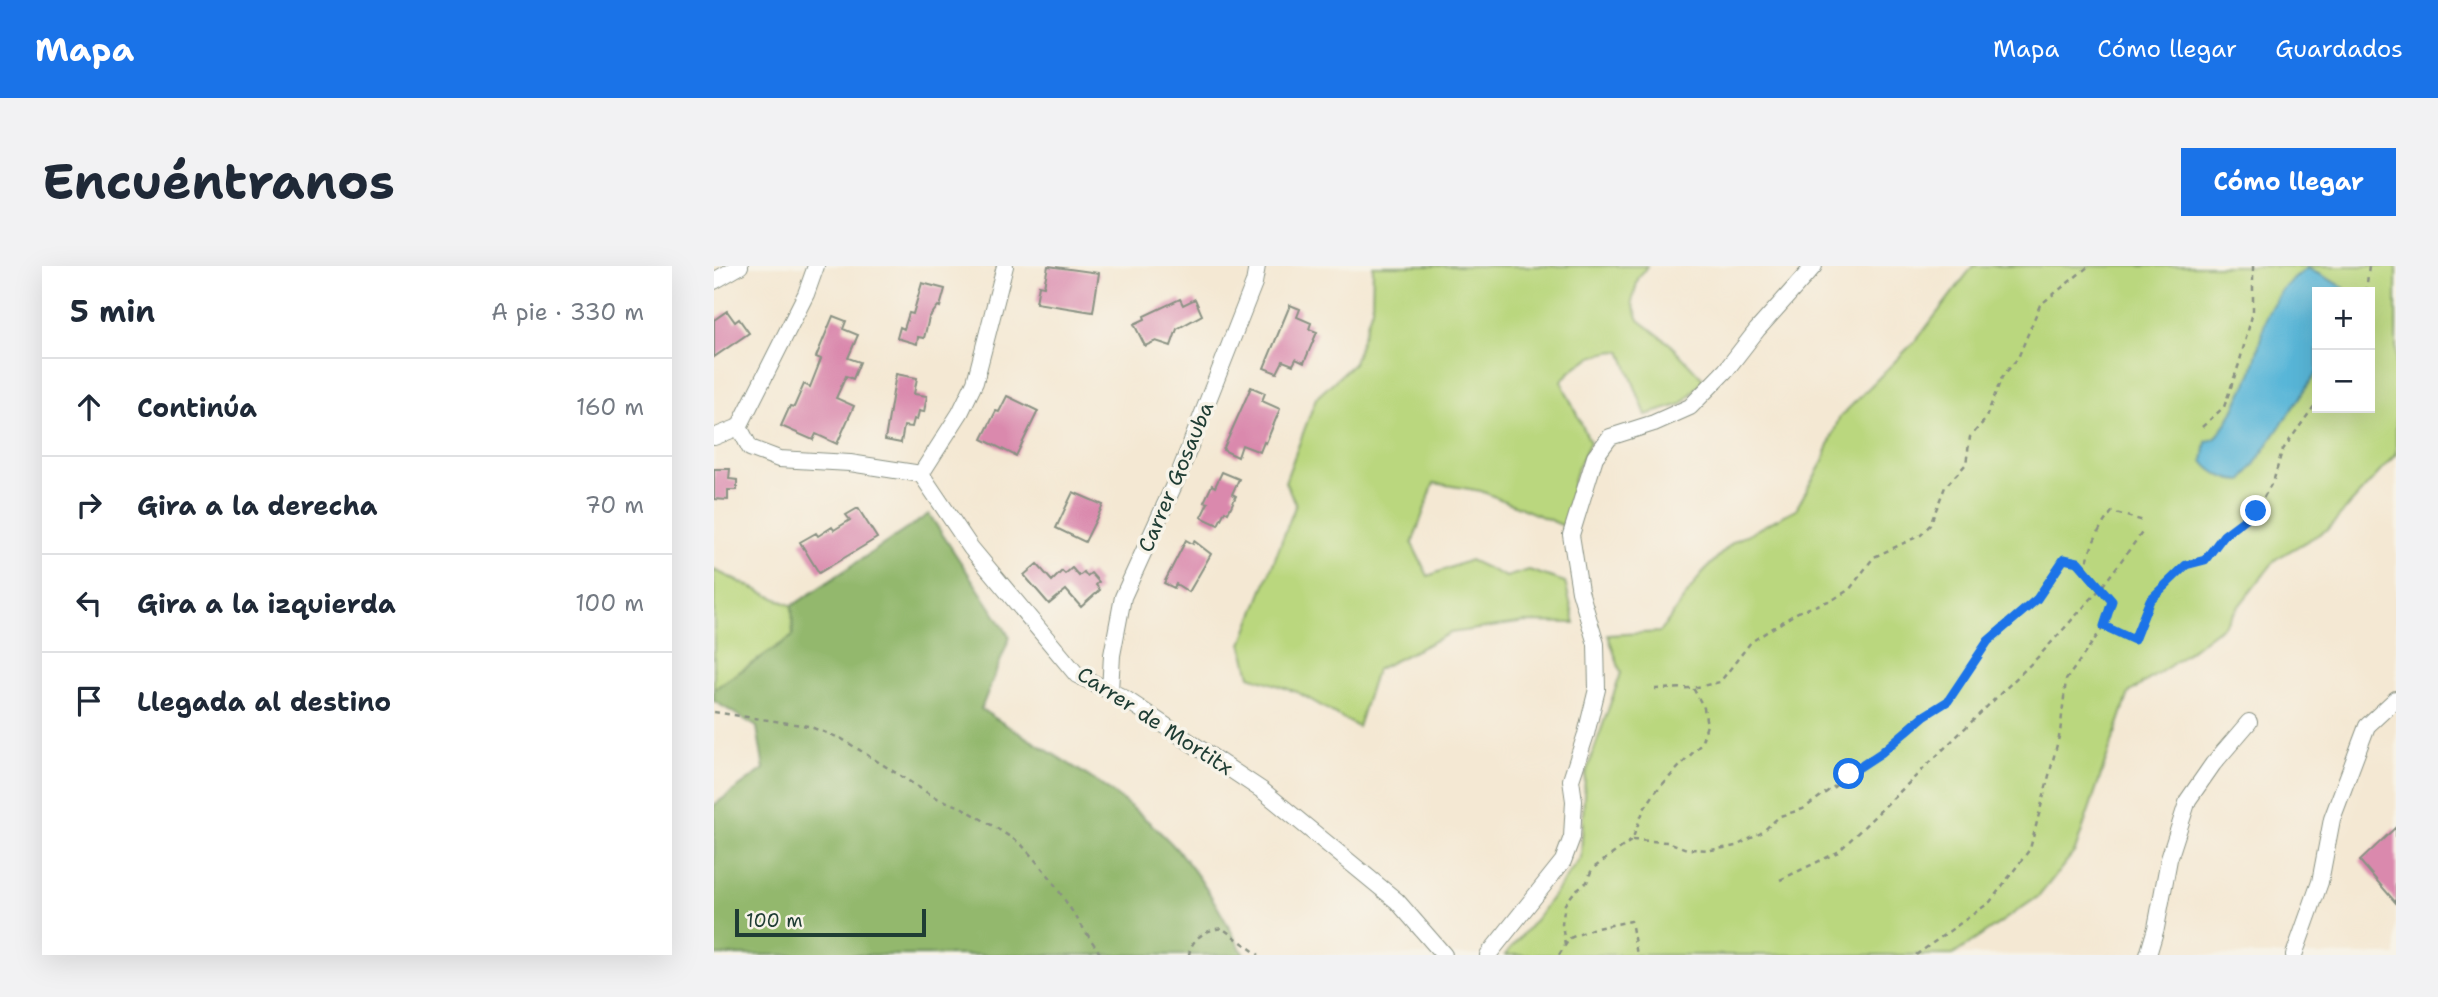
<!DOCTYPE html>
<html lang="es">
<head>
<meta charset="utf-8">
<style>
	:root { --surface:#fff; --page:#f2f2f3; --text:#1f2937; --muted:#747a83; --line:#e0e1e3; --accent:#1a73e8 }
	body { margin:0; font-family:"Shantell Sans",sans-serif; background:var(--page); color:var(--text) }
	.controls { position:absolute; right:21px; top:21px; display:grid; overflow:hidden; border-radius:0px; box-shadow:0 7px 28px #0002 }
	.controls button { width:63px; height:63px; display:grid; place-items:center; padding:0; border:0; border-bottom:2px solid var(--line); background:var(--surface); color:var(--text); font:35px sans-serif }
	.scale { position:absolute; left:21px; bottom:18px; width:191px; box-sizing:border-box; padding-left:7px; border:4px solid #1f3d34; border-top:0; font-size:19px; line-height:24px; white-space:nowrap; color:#1f3d34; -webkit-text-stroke:5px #f7f3e8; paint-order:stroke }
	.stop { position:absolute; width:21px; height:21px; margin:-16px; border:5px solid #1a73e8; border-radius:50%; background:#fff }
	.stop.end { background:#1a73e8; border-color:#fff; box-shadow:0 2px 7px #0008 }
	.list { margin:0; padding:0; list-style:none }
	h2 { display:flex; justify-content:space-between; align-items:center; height:91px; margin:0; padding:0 28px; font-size:30px }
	h2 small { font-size:23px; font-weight:400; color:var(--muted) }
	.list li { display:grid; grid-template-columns:46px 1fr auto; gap:21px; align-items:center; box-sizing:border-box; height:98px; padding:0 28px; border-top:2px solid var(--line) }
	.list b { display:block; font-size:26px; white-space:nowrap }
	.list em { font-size:23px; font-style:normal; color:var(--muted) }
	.icon { flex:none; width:38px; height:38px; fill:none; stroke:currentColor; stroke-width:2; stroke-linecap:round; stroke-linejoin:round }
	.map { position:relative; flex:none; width:1682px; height:689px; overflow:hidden; border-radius:0px }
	header { display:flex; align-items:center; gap:42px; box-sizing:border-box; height:98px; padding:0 35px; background:var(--accent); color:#fff }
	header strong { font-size:33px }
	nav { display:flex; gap:38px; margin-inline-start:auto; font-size:24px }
	.intro { display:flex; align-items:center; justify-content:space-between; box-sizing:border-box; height:168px; padding:0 42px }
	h1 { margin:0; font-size:49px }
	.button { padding:18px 32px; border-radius:0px; background:var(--accent); color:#fff; font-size:24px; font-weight:700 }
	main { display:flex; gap:42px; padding:0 42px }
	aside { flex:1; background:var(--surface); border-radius:0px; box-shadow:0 7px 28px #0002 }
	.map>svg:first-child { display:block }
	.green { fill:#bad77e; stroke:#6c8a59; stroke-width:2; fill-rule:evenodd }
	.forest { fill:#93b86d; stroke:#597a50; stroke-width:2 }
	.water { fill:#59b6d8; stroke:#3c7a86; stroke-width:2 }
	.building { fill:#da89ad }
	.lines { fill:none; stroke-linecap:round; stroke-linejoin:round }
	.minor-casing { stroke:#8a9284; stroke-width:18 }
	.path { stroke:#8a9284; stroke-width:2.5; stroke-dasharray:5 5; stroke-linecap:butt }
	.minor { stroke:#fff; stroke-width:16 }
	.route { stroke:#1a73e8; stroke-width:9 }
	.labels { text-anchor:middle; stroke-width:7; stroke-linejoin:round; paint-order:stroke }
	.street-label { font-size:21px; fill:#1f3d34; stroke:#f7f3e8 }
</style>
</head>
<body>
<header>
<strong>Mapa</strong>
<nav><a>Mapa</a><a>Cómo llegar</a><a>Guardados</a></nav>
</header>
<div class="intro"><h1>Encuéntranos</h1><a class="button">Cómo llegar</a></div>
<main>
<aside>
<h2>5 min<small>A pie · 330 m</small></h2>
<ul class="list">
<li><svg class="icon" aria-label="ahead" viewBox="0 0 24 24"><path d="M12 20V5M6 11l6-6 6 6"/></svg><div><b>Continúa</b></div><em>160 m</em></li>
<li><svg class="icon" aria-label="right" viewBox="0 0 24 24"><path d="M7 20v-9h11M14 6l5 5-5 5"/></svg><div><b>Gira a la derecha</b></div><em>70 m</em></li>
<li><svg class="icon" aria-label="left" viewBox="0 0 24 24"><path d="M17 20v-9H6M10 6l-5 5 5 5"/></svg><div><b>Gira a la izquierda</b></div><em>100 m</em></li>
<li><svg class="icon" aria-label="arrive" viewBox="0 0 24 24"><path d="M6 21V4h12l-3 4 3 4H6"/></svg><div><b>Llegada al destino</b></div></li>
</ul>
</aside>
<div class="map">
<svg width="1682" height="689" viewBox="0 0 1682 689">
	<rect width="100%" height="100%" fill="#f7f3e8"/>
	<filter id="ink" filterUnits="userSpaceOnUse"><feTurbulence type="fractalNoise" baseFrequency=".0143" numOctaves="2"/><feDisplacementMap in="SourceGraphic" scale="14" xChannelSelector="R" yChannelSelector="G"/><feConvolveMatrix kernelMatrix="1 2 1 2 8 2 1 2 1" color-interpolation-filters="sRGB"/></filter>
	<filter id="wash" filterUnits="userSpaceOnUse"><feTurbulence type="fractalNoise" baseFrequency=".00686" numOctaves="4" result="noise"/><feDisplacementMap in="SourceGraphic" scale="28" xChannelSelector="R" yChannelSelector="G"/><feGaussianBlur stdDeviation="1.57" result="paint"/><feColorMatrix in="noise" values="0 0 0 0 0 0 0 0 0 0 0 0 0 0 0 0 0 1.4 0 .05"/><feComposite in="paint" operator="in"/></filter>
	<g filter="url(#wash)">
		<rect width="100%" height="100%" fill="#f4e8d3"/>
		<path class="green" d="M659,0H933L924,13L918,36L925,54L956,78L990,114L968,138L932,149L907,85C883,85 863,97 847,115L876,176L861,208L850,260L767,225L720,217L698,278L714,310L756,294L792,311L815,304L851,316L861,357L811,356L736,367L662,404L644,461L583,426L536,410L528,378L582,238L571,216L602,132L640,97L658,42Z
			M1259,0H1682V188L1614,263L1562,293L1510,359L1457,399L1415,427L1361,585L1325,630L1239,689H791L822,653L867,591L871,510L907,407L894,369L946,366L989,306L1019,276L1082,243L1108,197L1125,152L1204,72ZM1603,26H1656V142H1603Z
			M0,304L78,340L79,370L0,423Z"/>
		<path class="forest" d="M215,248L296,371L267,443C331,485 403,521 456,576C488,609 509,650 530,689H0V539L50,503L43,461L0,435V423L79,370L78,340Z"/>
		<path class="water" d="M1593,2L1630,21L1631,26H1603V106L1529,215C1514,215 1497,207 1489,195L1492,176L1502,172L1515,153L1538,106L1553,48L1568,23Z"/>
		<g id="blocks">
			<path class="building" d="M334,0L385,7L379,46L322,37L325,19L330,20Z
				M208,17L231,23L226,41L224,40L215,52L210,72L204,71L203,78L183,72L186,61L190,63L195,47L199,48Z
				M466,33L469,39L481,33L488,49L463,63L457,80L442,75L431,80L420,58L431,53L430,50Z
				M576,39L586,43L583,51L597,57L595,63L603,66L590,97L582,93L579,99L569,95L563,107L550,102Z
				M13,45L21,56L25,53L35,67L0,91V54Z
				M119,50L132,55L129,63L144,69L134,92L146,96L139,113L132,110L122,132L140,140L123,178L102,168L99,174L67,160L76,140L80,141L90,118L96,121L107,93L102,91Z
				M182,108L203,112L200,128L213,130L210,146L205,145L203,154L200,153L198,161L190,160L187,177L171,174Z
				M537,121L551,127L548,135L566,143L552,177L550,176L546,186L528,179L524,191L509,184Z
				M293,130L324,145L302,190L268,173L282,145L285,146Z
				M0,203H16L15,213L23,214V224H14V234L0,233Z
				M508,206L525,213L518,228L522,230L514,247L511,245L504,259L487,251L494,237L490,236L498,219L501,221Z
				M359,226L389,239L371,276L342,262Z
				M144,242L163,272L105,307L86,276L102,267L104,270L118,261L120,264L136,254L132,249Z
				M472,274L479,278L480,275L497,288L475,326L462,318L460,322L450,317Z
				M323,298L338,315L348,305L351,308L358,302L365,310L370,306L373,310L377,307L385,316L382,319L386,324L367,341L352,324L335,338L310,309Z
				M1682,561V637L1646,595Z"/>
		</g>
	</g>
	<g filter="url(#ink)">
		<use href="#blocks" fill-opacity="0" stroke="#8a9284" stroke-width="2"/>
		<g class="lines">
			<defs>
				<path id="minor" d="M0,15L26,0
					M25,161L36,182L65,193L136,197L207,208L257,282L363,409L410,432L549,525L683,635L730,689
					M25,161L92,28L102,0
					M0,171L25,161
					M207,208L246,147L261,116L291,0
					M396,425L398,389L409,331L465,208L540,17L543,0
					M774,689L849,595L858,571L860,535L857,514L872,468L883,423L882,378L866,325L857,269L881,191L896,171L940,157L976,141L1012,104L1043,64L1100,0
					M1434,689L1442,662L1455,593L1474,534L1499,498L1535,456
					M1580,689L1606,616L1618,553L1653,460L1682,433"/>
			</defs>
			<use href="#minor" class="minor-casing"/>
			<path class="path" d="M1652,26L1655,0
				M1488,161L1510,141L1525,98L1539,46V0
				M1371,304C1376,283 1383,263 1398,246L1430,255
				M941,423L979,422L1006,416L1037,376L1084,346L1120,333L1136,323L1160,291L1207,269L1216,259L1231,221L1252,198L1256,171L1271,154L1288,111L1304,92L1326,39L1375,0
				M0,446L94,460L128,473L220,531L247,541L284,563L307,578L335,610L387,689
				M918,574L954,576L973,583L997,584L1022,580L1047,567L1066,550L1089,543L1167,487L1210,450L1234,435L1274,375L1323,333L1350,293L1364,296L1399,335L1390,359
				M1066,614L1124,586L1325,390L1387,322L1430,264
				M851,679L848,658L851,638L862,624L873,616L878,603L918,574L930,543L943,524L987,478L993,459L990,442L979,422
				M475,689C477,672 492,664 508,662L545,689
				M845,689L856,672L878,663L917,655L923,689
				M1202,689L1276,636L1316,583L1346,467L1352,414L1390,360L1420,374L1436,334L1472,299L1491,294L1510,269L1542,245L1560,213L1568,185L1603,136"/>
			<use href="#minor" class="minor"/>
		</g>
	</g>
	<g class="lines" filter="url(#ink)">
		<path class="route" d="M1135,508L1167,487L1210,450L1234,435L1274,375L1323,333L1350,293L1364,296L1398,335L1390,360L1420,374L1436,334L1472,299L1491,294L1510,269L1542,245"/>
	</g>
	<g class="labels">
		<g class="street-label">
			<text transform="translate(462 211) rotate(-67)" y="7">Carrer Gosauba</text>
			<text transform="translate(441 455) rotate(33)" y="7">Carrer de Mortitx</text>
		</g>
	</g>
</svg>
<div class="controls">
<button>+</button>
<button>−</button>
</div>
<div class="scale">100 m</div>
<div class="stop" style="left:1135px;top:508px"></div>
<div class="stop end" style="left:1542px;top:245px"></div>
</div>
</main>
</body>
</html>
